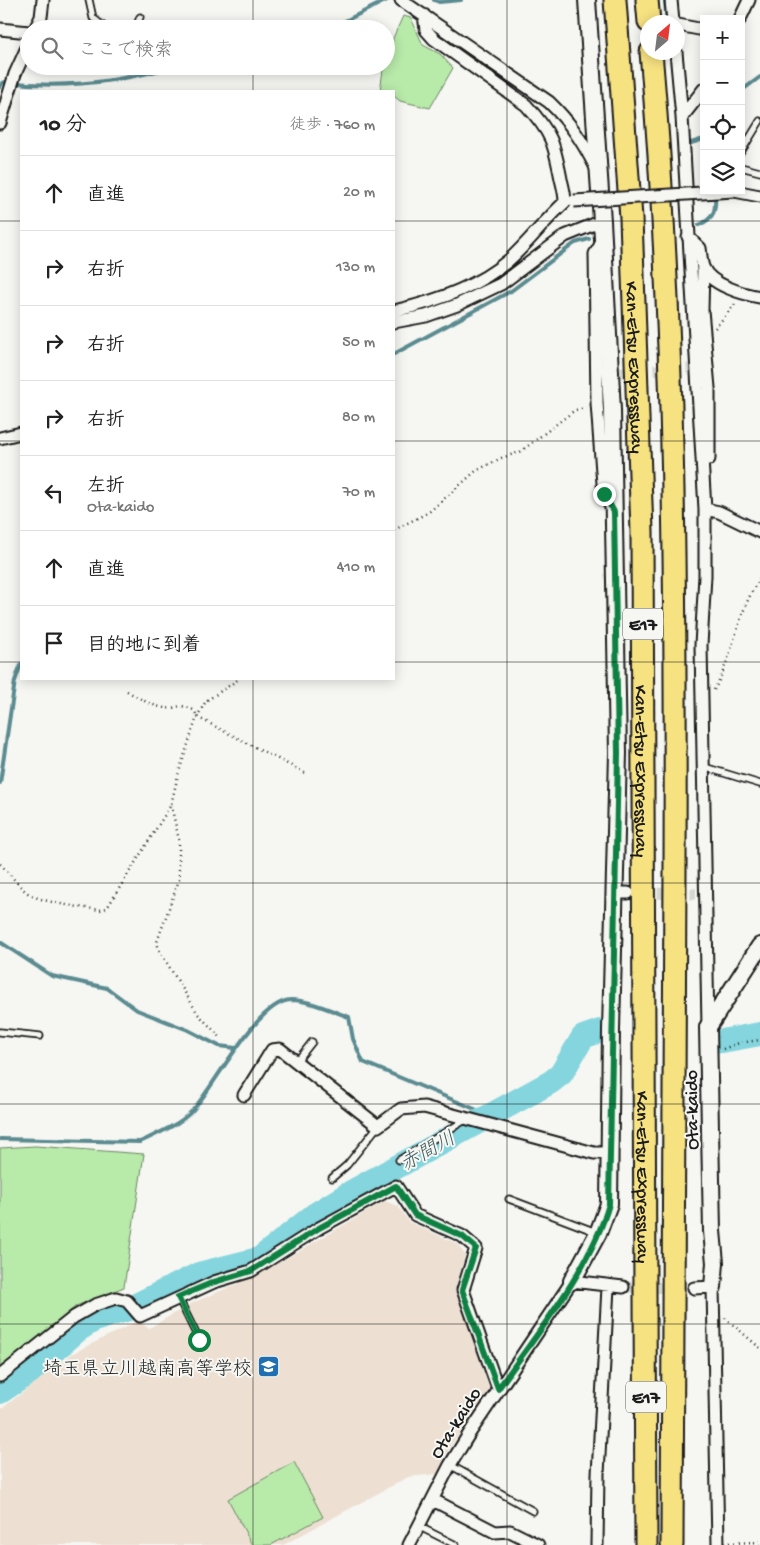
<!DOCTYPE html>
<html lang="ja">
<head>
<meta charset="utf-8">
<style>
	:root { --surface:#fff; --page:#f6f6f6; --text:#222; --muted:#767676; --line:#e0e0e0 }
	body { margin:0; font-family:"Gochi Hand","Klee One",sans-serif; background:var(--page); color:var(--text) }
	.controls { position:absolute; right:15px; top:15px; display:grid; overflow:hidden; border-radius:0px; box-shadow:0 2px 12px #0003 }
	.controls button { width:45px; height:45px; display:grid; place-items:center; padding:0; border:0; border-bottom:1px solid var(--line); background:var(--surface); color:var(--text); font:25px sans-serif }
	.compass { position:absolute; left:640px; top:15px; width:45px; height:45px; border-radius:50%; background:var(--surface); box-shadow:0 2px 12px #0003; rotate:28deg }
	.stop { position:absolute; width:15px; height:15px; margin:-11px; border:4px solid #0b8043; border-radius:50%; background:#fff }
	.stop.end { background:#0b8043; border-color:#fff; box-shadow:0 1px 5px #0008 }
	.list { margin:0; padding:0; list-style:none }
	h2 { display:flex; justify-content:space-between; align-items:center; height:65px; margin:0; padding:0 20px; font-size:21px }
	h2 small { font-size:16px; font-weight:400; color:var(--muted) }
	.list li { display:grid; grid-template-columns:32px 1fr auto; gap:15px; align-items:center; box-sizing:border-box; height:75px; padding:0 20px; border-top:1px solid var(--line) }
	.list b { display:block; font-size:19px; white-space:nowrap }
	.list p { margin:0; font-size:16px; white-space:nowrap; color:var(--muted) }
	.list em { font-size:16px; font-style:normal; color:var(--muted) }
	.icon { flex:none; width:28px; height:28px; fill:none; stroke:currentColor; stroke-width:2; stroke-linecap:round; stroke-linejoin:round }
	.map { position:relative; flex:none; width:760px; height:1545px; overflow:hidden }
	.search { position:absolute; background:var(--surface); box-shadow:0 2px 12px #0003; left:20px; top:20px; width:375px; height:55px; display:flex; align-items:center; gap:12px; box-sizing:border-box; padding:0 18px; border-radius:28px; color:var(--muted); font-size:19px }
	.panel { position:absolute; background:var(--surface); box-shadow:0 2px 12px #0003; left:20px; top:90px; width:375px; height:590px; border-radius:0px }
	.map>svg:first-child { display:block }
	.built { fill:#ede0d2 }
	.green { fill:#b8eaaa; stroke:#6a8363 }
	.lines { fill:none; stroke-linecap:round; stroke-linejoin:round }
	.stream { stroke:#5a8b90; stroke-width:4 }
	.river { stroke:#84d5dd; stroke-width:24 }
	.street-tunnel { stroke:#d5d5d2; stroke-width:11; stroke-dasharray:11 5.5; stroke-linecap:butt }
	.lane-casing { stroke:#1c1c1c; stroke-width:9 }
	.street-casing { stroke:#1c1c1c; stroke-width:15 }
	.secondary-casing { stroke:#1c1c1c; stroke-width:20 }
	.highway-casing { stroke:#1c1c1c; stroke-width:25 }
	.path { stroke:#1c1c1c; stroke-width:2.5; stroke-dasharray:1 4; stroke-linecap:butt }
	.lane { stroke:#f6f6f2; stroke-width:5.5 }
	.street { stroke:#f6f6f2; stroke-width:11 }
	.secondary { stroke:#f6f6f2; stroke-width:16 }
	.highway { stroke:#f7e281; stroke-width:21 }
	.street-bridge-casing { stroke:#1c1c1c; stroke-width:15; stroke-linecap:butt }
	.street-bridge { stroke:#f6f6f2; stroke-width:11 }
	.route { stroke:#0b8043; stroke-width:6 }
	.grid { fill:none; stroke:#1c1c1c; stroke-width:1; stroke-opacity:0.55 }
	.labels { text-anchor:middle; stroke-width:4; stroke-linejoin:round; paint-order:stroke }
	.shield { fill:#f6f6f2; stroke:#5d5d5c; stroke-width:1 }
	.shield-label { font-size:18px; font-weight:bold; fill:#1c1c1c }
	.street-label { font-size:19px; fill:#1c1c1c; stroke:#f6f6f2 }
	.poi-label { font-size:19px; fill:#1c1c1c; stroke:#f6f6f2; text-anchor:end }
	.water-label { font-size:20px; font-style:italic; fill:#405d60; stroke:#f6f6f2 }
</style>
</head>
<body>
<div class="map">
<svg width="760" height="1545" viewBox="0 0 760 1545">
	<rect width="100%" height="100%" fill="#f6f6f2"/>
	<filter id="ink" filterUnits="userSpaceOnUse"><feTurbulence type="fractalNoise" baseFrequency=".02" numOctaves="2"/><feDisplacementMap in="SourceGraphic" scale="10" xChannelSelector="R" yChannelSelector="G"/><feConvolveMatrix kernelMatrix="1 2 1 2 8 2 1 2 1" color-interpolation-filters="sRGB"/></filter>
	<g filter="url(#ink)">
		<path class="built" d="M385,1201L398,1206L409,1222L458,1244L465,1255L456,1288L490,1391L450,1447L437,1474L408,1477L283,1545H0V1410L73,1353L138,1321L149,1328L192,1303L258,1275Z"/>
		<path class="green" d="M403,16L411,18L423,45L440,54L453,68L430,108L400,101L394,96V91H380L383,70L386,68L389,53L392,52L393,38Z
			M35,1146L144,1154L124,1287L76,1306L26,1350L0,1368V1148Z
			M294,1462L323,1517L271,1545H252L228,1499Z"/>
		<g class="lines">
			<path class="stream" d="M434,0L439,2L461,0
				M665,2L667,22
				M329,29L387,0
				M0,87L2,83L6,82C63,89 120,82 175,66
				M741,91L760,77
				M691,143L704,139
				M699,225C715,218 716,210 715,193
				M394,354L511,291L575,243L589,239
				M0,783L15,681L21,664
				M0,942L52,976L107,988L137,1010L188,1030L219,1046L236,1048
				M0,1139L140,1142C157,1134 179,1125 192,1111C214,1088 257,1001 291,1000C309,1000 332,1011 349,1017L353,1039L363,1062L489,1115"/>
			<path class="river" d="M722,1041L760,1034
				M134,1306L199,1274L259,1259L314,1215L353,1191L551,1082L561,1074L583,1037L600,1031
				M0,1392L30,1372L78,1330L94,1320L131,1308"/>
			<path class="street-tunnel" d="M604,373L705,368
				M641,893L696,894
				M623,1287L694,1288"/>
			<defs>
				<path id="lane" d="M89,0L93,18L107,29
					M132,29L137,25L140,17
					M741,152L760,121
					M741,167L760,172
					M704,767L760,784
					M0,1032L40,1036
					M297,1061L312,1042
					M399,1160L467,1119
					M332,1178L347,1165L378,1126
					M509,1199L596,1232
					M178,1297L199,1340
					M450,1465L533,1511
					M420,1527L456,1545"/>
				<path id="street" d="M401,0L549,102C570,122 583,142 596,168
					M671,0L673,22
					M740,19L749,0
					M678,25L704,30
					M0,29L29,32
					M35,29L41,17L43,0
					M676,52L682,117L705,509V576L701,645L708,1027
					M682,117L704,89
					M0,123L15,74L29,43
					M734,191L760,196
					M688,237L700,248C701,254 701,261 703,267C710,285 743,294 760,297
					M603,241L595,254L597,403L602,472L604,494L614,512
					M703,269L702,310L709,388V459
					M394,311C435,302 476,288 509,260C529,242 545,220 565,202C565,194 563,187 561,179C554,143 552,133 526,105L434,39L426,30L424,15
					M394,322L426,316L457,305L501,284L565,236L602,221
					M0,438L21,433
					M705,509L719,512L760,532
					M614,893H628
					M244,1095L272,1050L280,1049L378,1126L401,1109L424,1107L594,1153H609
					M694,1288L713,1287L718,1545
					M0,1376L74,1317L95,1305L116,1298L127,1301L140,1316L214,1282L251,1271L319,1228L396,1186L415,1215L462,1236L476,1248L463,1290L498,1389
					M433,1500L495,1532L510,1531L538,1545
					M409,1545L450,1465L469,1434L572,1281L623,1287
					M597,1545L598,1474L608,1287"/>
				<path id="secondary" d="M572,1281L598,1233L609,1204L611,1030L618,753L612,410L602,221L587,0
					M713,1287L715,1263L712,1231L708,1027L760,946"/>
				<g id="highway">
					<path id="s1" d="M615,0L631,218L642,532L646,1545"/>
					<path d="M647,0L649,22"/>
					<path d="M651,52C675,324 676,597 675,870C674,1095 673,1320 672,1545"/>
				</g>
			</defs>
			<use href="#lane" class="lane-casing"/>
			<use href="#street" class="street-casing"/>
			<use href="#secondary" class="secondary-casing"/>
			<use href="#highway" class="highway-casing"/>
			<path class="path" d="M715,328L736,303
				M394,530L429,512L476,471L501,458L520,452L575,410L586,408
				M714,690C734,655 737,612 760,578
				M127,691C139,698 150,705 164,708C179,710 177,701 195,711L197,717L305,773
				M171,805L179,840V880L157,942L159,950L198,1014L220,1037
				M0,864C9,872 15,882 24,890C37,903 81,907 100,910L107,908L171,805L178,775L197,717L206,701L239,679
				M723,1049L739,1043L760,1040
				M725,1318L760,1348
				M729,1543L760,1542"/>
			<use href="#lane" class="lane"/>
			<use href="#street" class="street"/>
			<use href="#secondary" class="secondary"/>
			<use href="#highway" class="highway"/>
			<defs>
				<path id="street-bridge" d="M574,201L734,191"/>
			</defs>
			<use href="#street-bridge" class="street-bridge-casing"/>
			<use href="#street-bridge" class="street-bridge"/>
		</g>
	</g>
	<g class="lines" filter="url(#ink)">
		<path class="route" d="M199,1340L178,1297L214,1282L251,1271L319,1228L396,1186L415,1215L462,1236L476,1248L462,1290L498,1389C536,1335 591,1268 609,1204L618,753L614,512L604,494"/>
	</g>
	<path class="grid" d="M253,0V29M507,0V1545M253,66V91M0,221H21M394,221H760M0,441H21M394,441H760M0,662H21M394,662H760M253,679V1545M0,883H760M0,1104H760M0,1324H760"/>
	<defs>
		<symbol id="school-square" viewBox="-11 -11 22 22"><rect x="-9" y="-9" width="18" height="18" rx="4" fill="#1f6fb2" stroke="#f6f6f2"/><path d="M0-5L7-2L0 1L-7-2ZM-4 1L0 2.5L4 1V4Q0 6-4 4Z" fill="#fff"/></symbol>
	</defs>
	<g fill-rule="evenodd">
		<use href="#school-square" x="256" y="1354" width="25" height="25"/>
	</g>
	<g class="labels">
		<g class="shield">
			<rect x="623" y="608.5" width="40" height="31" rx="4"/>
			<rect x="626" y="1381.5" width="40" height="31" rx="4"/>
		</g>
		<g class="shield-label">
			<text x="643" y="630">E17</text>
			<text x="646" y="1403">E17</text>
		</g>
		<g class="street-label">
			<text dy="7" stroke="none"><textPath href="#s1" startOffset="368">Kan-Etsu Expressway</textPath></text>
			<text dy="7" stroke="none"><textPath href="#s1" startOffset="772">Kan-Etsu Expressway</textPath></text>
			<text transform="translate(690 1110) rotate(-91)" y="7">Ota-kaido</text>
			<text dy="7" stroke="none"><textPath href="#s1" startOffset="1178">Kan-Etsu Expressway</textPath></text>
			<text transform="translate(454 1422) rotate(-58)" y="7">Ota-kaido</text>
		</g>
		<g class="poi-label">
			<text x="252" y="1374">埼玉県立川越南高等学校</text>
		</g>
		<g class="water-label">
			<text transform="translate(427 1150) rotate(-29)" y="7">赤間川</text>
		</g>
	</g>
</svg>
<div class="controls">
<button>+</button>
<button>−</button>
<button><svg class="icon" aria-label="locate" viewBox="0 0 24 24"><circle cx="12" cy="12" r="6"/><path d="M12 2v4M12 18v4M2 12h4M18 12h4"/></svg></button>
<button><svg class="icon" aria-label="layers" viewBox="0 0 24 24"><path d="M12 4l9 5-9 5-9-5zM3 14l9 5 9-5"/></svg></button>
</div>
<svg class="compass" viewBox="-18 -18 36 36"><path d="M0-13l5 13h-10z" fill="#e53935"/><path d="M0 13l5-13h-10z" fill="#767676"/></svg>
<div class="stop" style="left:199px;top:1340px"></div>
<div class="stop end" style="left:604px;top:494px"></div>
<div class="search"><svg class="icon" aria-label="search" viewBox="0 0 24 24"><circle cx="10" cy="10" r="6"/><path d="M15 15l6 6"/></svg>ここで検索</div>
<section class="panel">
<h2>10 分<small>徒歩 · 760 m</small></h2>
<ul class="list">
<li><svg class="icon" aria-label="ahead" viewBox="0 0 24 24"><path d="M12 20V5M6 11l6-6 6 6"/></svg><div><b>直進</b></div><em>20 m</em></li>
<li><svg class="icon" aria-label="right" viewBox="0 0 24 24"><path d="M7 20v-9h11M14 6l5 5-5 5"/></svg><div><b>右折</b></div><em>130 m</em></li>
<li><svg class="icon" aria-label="right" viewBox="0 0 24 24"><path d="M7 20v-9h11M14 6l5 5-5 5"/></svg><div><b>右折</b></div><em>50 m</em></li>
<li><svg class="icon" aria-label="right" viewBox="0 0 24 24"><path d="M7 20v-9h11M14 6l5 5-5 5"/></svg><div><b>右折</b></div><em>80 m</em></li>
<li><svg class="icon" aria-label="left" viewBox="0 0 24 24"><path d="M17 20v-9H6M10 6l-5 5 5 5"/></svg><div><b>左折</b><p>Ota-kaido</p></div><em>70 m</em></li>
<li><svg class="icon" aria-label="ahead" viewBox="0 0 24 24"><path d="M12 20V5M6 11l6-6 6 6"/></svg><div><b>直進</b></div><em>410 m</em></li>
<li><svg class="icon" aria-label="arrive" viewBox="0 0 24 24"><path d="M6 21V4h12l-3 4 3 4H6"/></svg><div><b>目的地に到着</b></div></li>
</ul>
</section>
</div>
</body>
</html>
